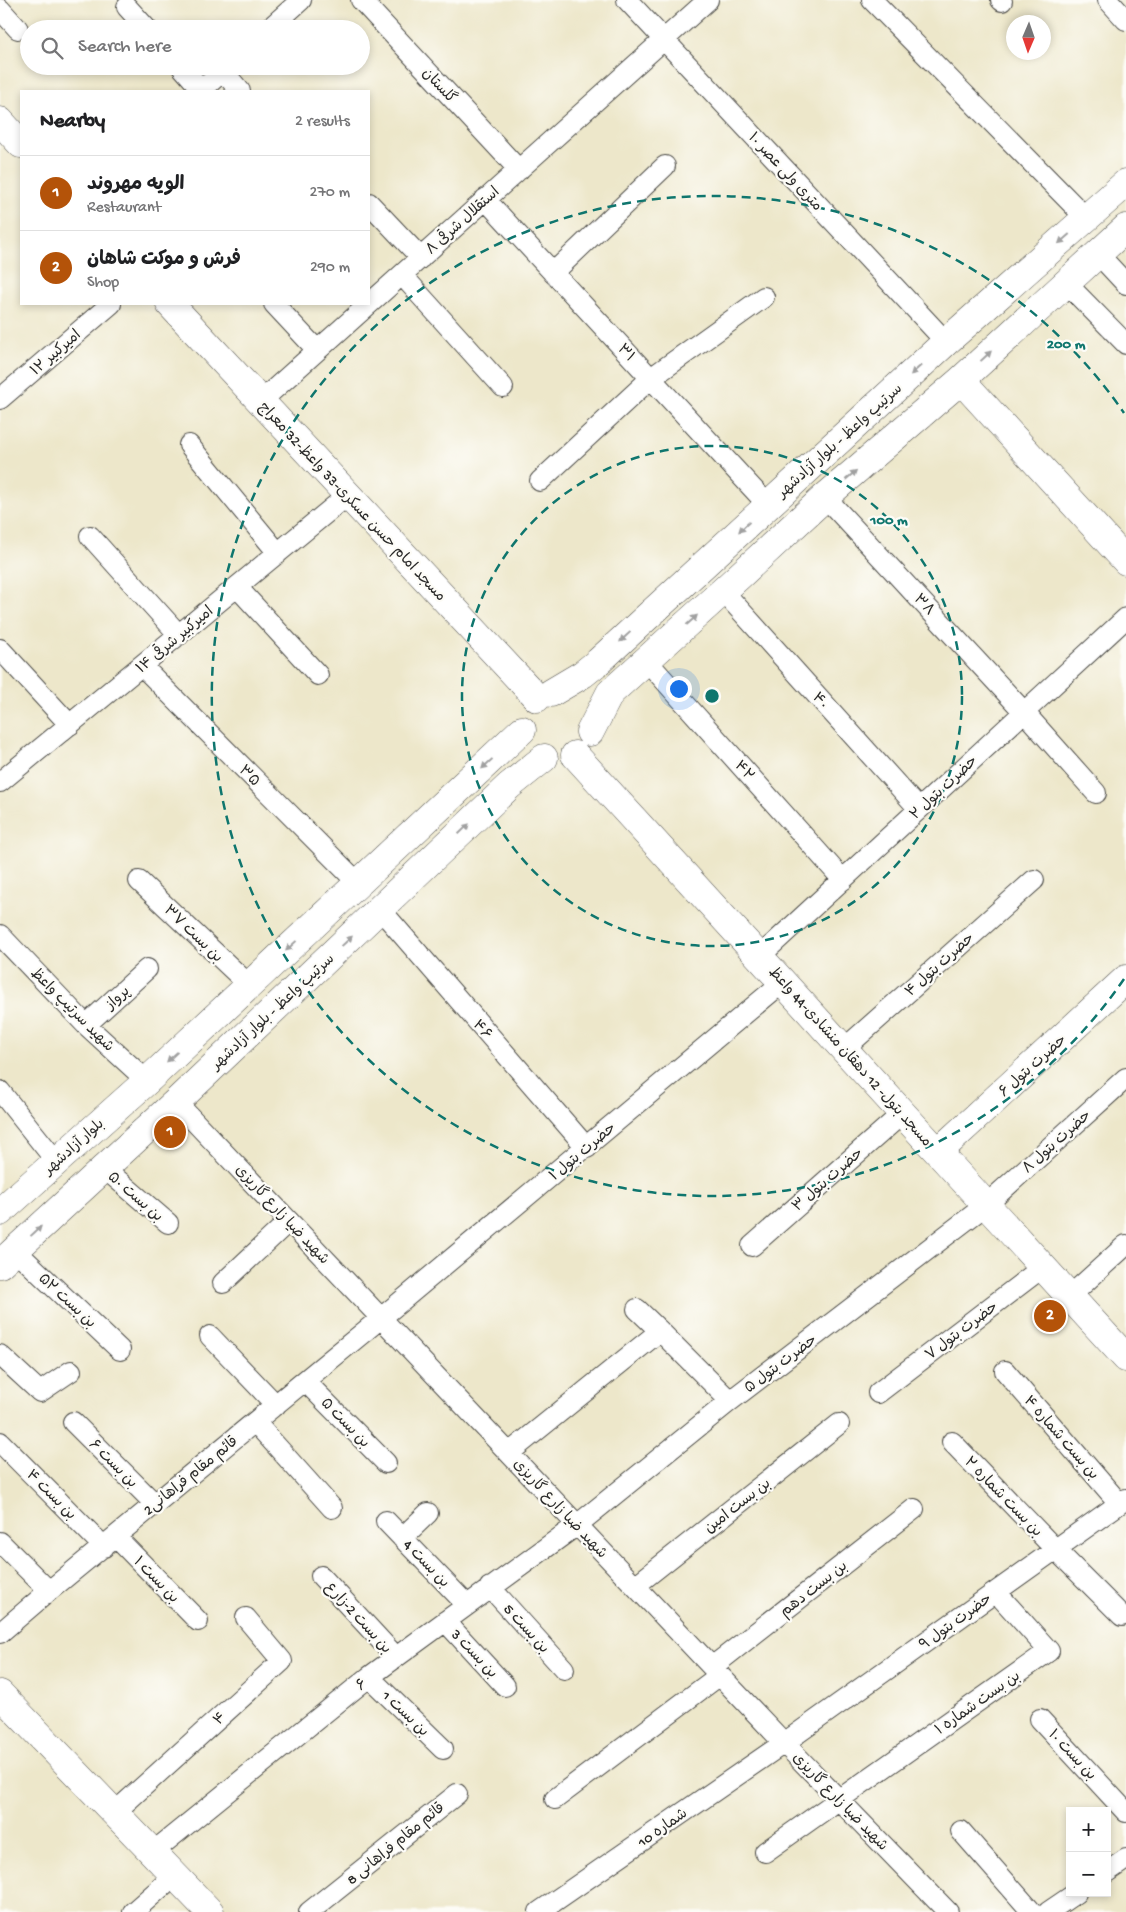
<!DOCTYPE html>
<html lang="en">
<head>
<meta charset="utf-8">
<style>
	:root { --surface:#fff; --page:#f6f6f6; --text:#202124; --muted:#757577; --line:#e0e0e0; --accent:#b45309 }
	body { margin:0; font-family:"Gochi Hand","Playpen Sans Arabic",sans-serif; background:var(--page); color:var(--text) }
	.controls { position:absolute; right:15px; bottom:15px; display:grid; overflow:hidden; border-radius:0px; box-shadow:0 2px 8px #0003 }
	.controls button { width:45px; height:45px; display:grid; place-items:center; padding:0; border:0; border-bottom:1px solid var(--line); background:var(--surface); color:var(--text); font:25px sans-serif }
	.compass { position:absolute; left:1006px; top:15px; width:45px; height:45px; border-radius:50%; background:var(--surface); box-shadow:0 2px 8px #0003; rotate:182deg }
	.you { position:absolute; left:678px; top:688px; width:18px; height:18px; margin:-12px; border:4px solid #fff; border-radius:50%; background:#1a73e8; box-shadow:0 0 0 8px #1a73e833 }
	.badge { display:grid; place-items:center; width:32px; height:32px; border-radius:50%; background:var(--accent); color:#fff; font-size:16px; font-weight:700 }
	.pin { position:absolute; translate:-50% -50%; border:2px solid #fff; box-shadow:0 1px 5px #0006 }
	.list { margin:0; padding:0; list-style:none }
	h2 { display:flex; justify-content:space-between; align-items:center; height:65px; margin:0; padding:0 20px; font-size:21px }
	h2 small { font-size:16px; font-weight:400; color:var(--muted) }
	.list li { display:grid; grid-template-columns:32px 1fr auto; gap:15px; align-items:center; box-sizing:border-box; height:75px; padding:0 20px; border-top:1px solid var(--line) }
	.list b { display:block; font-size:19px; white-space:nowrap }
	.list p { margin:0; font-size:16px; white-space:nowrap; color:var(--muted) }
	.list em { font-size:16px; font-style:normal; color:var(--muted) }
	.icon { flex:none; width:28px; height:28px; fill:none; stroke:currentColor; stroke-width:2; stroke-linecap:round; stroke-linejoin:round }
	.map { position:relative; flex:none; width:1126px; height:1912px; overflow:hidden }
	.search { position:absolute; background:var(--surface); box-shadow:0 2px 8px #0003; left:20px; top:20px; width:350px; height:55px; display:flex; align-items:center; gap:12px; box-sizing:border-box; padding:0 18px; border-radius:28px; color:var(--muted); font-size:19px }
	.panel { position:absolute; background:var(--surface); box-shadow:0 2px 8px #0003; left:20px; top:90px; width:350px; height:215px; border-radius:0px }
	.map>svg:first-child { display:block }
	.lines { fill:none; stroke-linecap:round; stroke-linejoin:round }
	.street-casing { stroke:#484743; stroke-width:22 }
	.secondary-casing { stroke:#484743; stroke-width:29 }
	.street { stroke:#fff; stroke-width:20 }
	.secondary { stroke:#fff; stroke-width:28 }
	.oneway { fill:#a0a0a0 }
	.ring { fill:none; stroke:#0f766e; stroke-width:2.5; stroke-dasharray:9 6 }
	.labels { text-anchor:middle; stroke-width:4.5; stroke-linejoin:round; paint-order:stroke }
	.street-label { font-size:15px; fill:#2b2b2b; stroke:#fdfcf7 }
	.centre { fill:#0f766e; stroke:#fdfcf7; stroke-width:2.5 }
	.ring-label { font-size:15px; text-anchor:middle; font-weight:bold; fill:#0f766e; stroke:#fdfcf7; stroke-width:4.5; stroke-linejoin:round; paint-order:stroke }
</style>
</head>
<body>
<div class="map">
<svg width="1126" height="1912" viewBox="0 0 1126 1912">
	<rect width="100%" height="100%" fill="#fdfcf7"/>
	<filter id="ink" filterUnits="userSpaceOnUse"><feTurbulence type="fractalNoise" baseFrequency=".02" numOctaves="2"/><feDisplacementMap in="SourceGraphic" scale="10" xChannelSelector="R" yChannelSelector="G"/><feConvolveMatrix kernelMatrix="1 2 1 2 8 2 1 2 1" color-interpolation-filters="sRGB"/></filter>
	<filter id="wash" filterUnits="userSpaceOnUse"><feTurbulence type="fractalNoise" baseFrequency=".0096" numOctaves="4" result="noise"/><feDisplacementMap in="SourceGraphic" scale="20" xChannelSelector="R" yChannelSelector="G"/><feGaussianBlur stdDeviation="1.12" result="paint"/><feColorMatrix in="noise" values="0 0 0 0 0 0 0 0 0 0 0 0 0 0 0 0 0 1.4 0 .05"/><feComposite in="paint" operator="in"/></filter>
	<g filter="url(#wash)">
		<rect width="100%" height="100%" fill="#ede7ca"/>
	</g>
	<g filter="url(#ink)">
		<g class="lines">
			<defs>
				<path id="street" d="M361,0L519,170
					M627,0L946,342
					M872,0L1087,219
					M1001,0L1002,1
					M1108,0L1126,20
					M127,7L147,29
					M0,9L18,29
					M269,29L301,0
					M181,66L202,90
					M223,71L240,91
					M201,91L228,66
					M485,199L768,505
					M369,203L421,258
					M1098,254L1126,284
					M553,273L665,166
					M402,275L503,387
					M1066,283L1126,344
					M274,304L317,350
					M0,399L111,304
					M261,401L708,0
					M189,445L278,553
					M540,481L651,378L764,297
					M825,497L1024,712L1096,793
					M90,536L179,635
					M237,587L318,675
					M723,591L919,809
					M0,649L70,725
					M647,661L843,880
					M142,666L358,883
					M0,782L348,495
					M139,881L249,985
					M380,909L587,1148
					M0,935L86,1025L147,1081
					M759,957L1126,618
					M86,1025L147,969
					M844,1049L1034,880
					M0,1091L56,1161
					M176,1102L784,1743L948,1912
					M104,1168L168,1223
					M752,1246L903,1113
					M15,1250L120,1350
					M223,1283L289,1221
					M1070,1296L1126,1245
					M637,1309L660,1331
					M210,1336L276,1405
					M0,1355L40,1392L71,1371
					M1005,1371L1119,1503
					M305,1381L386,1463
					M878,1393L1043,1267
					M73,1422L155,1504
					M255,1422L332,1508
					M0,1442L104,1547
					M952,1442L1055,1549L1122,1616
					M509,1453L660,1331L730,1401
					M386,1521L467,1605
					M116,1537L198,1621
					M402,1538L428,1513
					M0,1542L49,1591
					M321,1576L396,1657
					M635,1586L839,1424
					M490,1587L564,1669
					M445,1621L505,1686
					M0,1633L49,1591L381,1318L783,982
					M712,1667L914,1509
					M369,1677L443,1749
					M1040,1719L1126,1812
					M555,1799L720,1675
					M114,1813L282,1661L246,1618
					M961,1831L1032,1912
					M153,1852L369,1677L577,1525L730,1401L986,1205L1126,1078
					M765,1852L1049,1651L996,1592
					M1107,1872L1126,1859
					M133,1912L175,1875
					M309,1912L457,1794
					M539,1912L784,1743L1126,1499
					M1048,1912L1076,1893"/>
				<path id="secondary" d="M0,121L21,144
					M170,304L537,698
					M961,380L1126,561
					M551,693L583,674L598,662L946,342L1126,183
					M590,732L610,693L723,591L825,497L961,380L1126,228
					M575,755L1126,1358
					M938,1152L1126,979
					M0,1212L147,1081L522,730
					M0,1264L176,1102L509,786L544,758
					M0,1694L210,1912"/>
			</defs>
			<use href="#street" class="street-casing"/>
			<use href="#secondary" class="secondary-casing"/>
			<use href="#street" class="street"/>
			<use href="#secondary" class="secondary"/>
		</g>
		<defs><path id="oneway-solid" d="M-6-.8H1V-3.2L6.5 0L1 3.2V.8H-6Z" transform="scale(1.25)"/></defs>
		<g class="oneway">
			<use href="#oneway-solid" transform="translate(1064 239) rotate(139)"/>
			<use href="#oneway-solid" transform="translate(986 356) rotate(-43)"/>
			<use href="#oneway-solid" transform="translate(916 370) rotate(138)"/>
			<use href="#oneway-solid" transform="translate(851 475) rotate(-41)"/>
			<use href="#oneway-solid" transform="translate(744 527) rotate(137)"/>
			<use href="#oneway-solid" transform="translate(692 620) rotate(-42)"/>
			<use href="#oneway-solid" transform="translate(625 637) rotate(137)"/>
			<use href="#oneway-solid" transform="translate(487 764) rotate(137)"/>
			<use href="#oneway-solid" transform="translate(464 829) rotate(-44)"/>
			<use href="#oneway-solid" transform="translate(347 941) rotate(-43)"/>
			<use href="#oneway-solid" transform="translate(291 946) rotate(137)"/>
			<use href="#oneway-solid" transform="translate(172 1057) rotate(137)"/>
			<use href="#oneway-solid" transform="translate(36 1231) rotate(-43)"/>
		</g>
	</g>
	<g class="ring">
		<circle cx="712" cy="696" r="250"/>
		<path d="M1124 979A500 500 0 1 1 1124 413"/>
	</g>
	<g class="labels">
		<g class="street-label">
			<text transform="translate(440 85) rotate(47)" y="5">گلستان</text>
			<text transform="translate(786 171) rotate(47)" y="5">۱۰ متری ولی عصر</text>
			<text transform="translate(462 220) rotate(-42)" y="5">استقلال شرقی ۸</text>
			<text transform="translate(55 352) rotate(-41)" y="5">امیرکبیر ۱۲</text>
			<text transform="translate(627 352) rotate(47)" y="5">۳۱</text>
			<text transform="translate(839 440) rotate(-42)" y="5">سرتیپ واعظ - بلوار آزادشهر</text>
			<text transform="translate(353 501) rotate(47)" y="5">مسجد امام حسن عسکری-33 واعظ-32 معراج</text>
			<text transform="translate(925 604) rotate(47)" y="5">۳۸</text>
			<text transform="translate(174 639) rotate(-40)" y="5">۱۴ امیرکبیر شرقی</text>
			<text transform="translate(821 700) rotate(48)" y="5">۴۰</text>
			<text transform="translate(745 770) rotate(48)" y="5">۴۲</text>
			<text transform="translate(250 775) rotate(45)" y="5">۳۵</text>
			<text transform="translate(943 787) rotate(-43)" y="5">حضرت بتول ۲</text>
			<text transform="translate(194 933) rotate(44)" y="5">بن بست ۳۷</text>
			<text transform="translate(939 964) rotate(-42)" y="5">حضرت بتول ۴</text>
			<text transform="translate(117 997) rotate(-42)" y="5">پرواز</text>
			<text transform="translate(73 1009) rotate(45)" y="5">شهید سرتیپ واعظ</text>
			<text transform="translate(272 1011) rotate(-43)" y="5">سرتیپ واعظ - بلوار آزادشهر</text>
			<text transform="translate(483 1029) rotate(49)" y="5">۴۶</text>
			<text transform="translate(851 1056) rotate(48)" y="5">مسجد بتول- 12 دهقان منشادی-44 واعظ</text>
			<text transform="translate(1032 1065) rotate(-42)" y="5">حضرت بتول ۶</text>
			<text transform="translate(1056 1141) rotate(-42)" y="5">حضرت بتول ۸</text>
			<text transform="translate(73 1146) rotate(-42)" y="5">بلوار آزادشهر</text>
			<text transform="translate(582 1151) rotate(-40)" y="5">حضرت بتول ۱</text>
			<text transform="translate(827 1179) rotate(-41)" y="5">حضرت بتول ۳</text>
			<text transform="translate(136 1196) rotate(41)" y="5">بن بست ۵۰</text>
			<text transform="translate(283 1214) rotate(47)" y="5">شهید ضیا زارع گاریزی</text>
			<text transform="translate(68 1300) rotate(43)" y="5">بن بست ۵۲</text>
			<text transform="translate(961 1330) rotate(-37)" y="5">حضرت بتول ۷</text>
			<text transform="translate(780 1363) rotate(-37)" y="5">حضرت بتول ۵</text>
			<text transform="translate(346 1422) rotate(46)" y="5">بن بست ۵</text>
			<text transform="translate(1062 1437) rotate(49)" y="5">بن بست شماره ۴</text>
			<text transform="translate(114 1463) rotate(45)" y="5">بن بست ۶</text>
			<text transform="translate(190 1475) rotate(-39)" y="5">2قائم مقام فراهانی</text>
			<text transform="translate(52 1494) rotate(45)" y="5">بن بست ۴</text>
			<text transform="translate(1004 1496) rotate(46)" y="5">بن بست شماره ۲</text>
			<text transform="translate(737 1505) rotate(-38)" y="5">بن بست امین</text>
			<text transform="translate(561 1508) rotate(47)" y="5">شهید ضیا زارع گاریزی</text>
			<text transform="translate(427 1563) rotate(46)" y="5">بن بست 4</text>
			<text transform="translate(157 1579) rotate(46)" y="5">بن بست ۱</text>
			<text transform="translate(813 1588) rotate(-38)" y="5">بن بست دهم</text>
			<text transform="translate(359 1617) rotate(48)" y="5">بن بست 2-زارع</text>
			<text transform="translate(955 1621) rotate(-36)" y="5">حضرت بتول ۹</text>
			<text transform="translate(527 1628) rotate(48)" y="5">بن بست 5</text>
			<text transform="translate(475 1653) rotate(47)" y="5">بن بست 3</text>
			<text transform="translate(361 1684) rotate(-39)" y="5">۶</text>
			<text transform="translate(977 1702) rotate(-35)" y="5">بن بست شماره ۱</text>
			<text transform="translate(406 1713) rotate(44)" y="5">بن بست 1</text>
			<text transform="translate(219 1718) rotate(-42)" y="5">۴</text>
			<text transform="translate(1073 1754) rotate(47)" y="5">بن بست ۱۰</text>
			<text transform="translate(841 1801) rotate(46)" y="5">شهید ضیا زارع گاریزی</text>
			<text transform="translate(662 1827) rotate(-35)" y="5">شماره 10</text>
			<text transform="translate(395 1843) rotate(-39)" y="5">8 قائم مقام فراهانی</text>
		</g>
	</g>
	<circle cx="712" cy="696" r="8" class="centre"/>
	<g class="ring-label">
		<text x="1066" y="348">200 m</text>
		<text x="889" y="524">100 m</text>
	</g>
</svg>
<div class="controls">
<button>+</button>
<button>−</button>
</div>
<svg class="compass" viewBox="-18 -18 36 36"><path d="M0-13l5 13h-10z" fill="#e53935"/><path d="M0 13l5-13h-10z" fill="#757577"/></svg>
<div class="you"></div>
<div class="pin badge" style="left:170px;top:1132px">1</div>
<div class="pin badge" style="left:1050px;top:1316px">2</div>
<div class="search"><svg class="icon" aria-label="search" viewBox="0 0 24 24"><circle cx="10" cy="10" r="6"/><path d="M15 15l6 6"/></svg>Search here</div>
<section class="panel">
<h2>Nearby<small>2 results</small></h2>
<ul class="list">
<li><span class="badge">1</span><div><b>الویه مهروند</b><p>Restaurant</p></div><em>270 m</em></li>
<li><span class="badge">2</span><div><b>فرش و موکت شاهان</b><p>Shop</p></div><em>290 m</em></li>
</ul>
</section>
</div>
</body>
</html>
